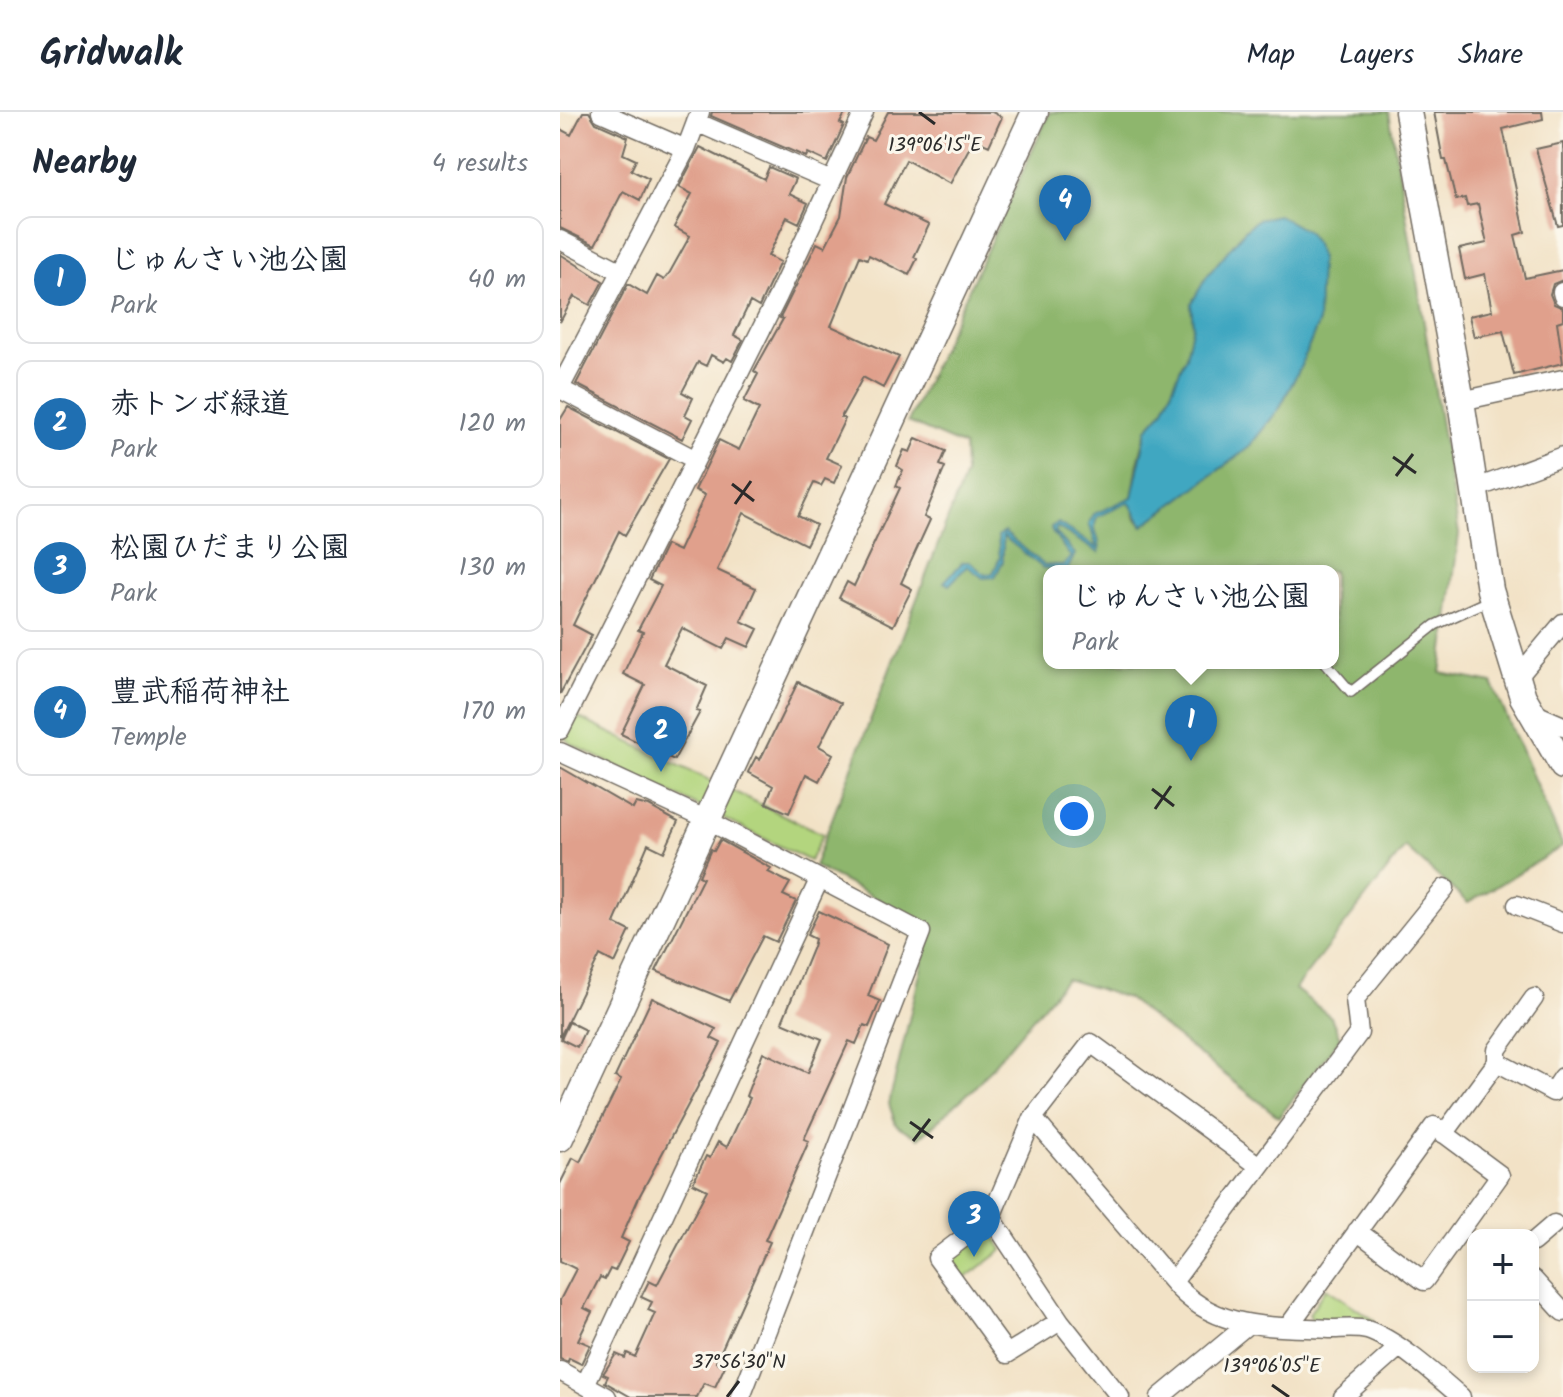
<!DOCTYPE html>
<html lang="en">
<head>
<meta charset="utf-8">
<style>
	:root { --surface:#fff; --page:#f2f2f3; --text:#1f2937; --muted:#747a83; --line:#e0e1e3; --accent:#1f6fb2 }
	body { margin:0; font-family:Kalam,"Klee One",sans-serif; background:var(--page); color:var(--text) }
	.controls { position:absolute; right:24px; bottom:24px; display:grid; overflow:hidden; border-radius:16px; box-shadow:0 4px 12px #0003 }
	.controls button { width:72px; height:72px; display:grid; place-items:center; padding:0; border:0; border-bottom:2px solid var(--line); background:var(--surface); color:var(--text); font:40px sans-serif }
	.you { position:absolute; left:514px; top:704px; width:28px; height:28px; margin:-20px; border:6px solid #fff; border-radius:50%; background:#1a73e8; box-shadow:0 0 0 12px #1a73e833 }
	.badge { display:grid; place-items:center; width:52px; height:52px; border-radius:50%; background:var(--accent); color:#fff; font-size:26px; font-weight:700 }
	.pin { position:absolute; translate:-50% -66px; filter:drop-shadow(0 2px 4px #0008) }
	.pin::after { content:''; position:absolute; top:42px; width:28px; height:24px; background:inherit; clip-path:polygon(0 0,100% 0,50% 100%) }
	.popup { position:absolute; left:483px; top:453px; width:296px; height:104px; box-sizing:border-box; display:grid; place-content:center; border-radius:16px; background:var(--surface); filter:drop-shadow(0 2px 6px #0005); font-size:26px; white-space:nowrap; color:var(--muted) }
	.popup b { font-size:30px; color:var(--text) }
	.popup::after { content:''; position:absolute; left:50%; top:100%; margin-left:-16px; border:16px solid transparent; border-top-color:var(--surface) }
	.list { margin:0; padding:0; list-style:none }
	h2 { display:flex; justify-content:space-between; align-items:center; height:104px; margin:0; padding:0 32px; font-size:34px }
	h2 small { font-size:26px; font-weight:400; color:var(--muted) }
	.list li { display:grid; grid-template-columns:52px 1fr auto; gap:24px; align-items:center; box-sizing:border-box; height:128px; margin:0 16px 16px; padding:0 16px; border:2px solid var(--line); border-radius:16px }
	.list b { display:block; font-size:30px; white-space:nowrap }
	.list p { margin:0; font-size:26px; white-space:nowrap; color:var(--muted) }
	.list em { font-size:26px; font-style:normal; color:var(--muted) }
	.map { position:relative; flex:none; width:1003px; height:1285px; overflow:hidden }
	header { display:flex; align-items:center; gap:48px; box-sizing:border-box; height:112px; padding:0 40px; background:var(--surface); border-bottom:2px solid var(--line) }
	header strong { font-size:38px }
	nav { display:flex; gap:44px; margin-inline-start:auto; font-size:28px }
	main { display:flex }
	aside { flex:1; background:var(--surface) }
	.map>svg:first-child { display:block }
	.green { fill:#b3d57e; stroke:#6f8054; stroke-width:2 }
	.forest { fill:#8eb66d; stroke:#5c704c; stroke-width:2; fill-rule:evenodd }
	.water { fill:#41a7c1; stroke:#366976; stroke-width:2 }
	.building { fill:#e0a08c }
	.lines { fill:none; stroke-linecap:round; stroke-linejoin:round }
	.lane-casing { stroke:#716b61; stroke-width:12 }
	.street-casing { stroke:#716b61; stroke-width:21 }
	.secondary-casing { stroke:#716b61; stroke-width:29 }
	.lane { stroke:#fff; stroke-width:9 }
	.street { stroke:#fff; stroke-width:18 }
	.secondary { stroke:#fff; stroke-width:26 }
	.ticks { fill:none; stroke:#2b2b2b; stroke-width:3 }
	.ticks-label { font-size:20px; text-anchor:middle; fill:#2b2b2b; stroke:#fbf7ec; stroke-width:6; stroke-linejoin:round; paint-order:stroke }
</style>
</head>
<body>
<header>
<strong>Gridwalk</strong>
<nav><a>Map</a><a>Layers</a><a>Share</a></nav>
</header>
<main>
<aside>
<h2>Nearby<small>4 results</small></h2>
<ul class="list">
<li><span class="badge">1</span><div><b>じゅんさい池公園</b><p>Park</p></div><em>40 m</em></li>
<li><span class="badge">2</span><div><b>赤トンボ緑道</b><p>Park</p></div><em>120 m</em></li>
<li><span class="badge">3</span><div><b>松園ひだまり公園</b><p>Park</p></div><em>130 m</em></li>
<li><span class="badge">4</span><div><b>豊武稲荷神社</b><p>Temple</p></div><em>170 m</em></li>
</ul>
</aside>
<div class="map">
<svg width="1003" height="1285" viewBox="0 0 1003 1285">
	<rect width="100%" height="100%" fill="#fbf7ec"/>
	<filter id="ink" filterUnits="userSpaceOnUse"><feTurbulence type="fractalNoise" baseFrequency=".0125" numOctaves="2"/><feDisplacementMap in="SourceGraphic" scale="16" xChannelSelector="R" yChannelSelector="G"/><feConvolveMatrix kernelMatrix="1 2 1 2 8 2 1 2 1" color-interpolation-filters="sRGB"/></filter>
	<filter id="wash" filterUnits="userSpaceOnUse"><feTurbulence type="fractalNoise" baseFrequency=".006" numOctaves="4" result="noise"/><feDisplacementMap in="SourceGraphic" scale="32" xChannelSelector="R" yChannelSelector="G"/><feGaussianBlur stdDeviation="1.8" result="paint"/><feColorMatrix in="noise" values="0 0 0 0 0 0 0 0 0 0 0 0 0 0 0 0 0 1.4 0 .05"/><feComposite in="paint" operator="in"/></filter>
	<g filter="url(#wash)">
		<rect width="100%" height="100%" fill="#f2e2c6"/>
		<path class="green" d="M0,597L263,722L250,749L11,632L0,621Z
			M422,1118L433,1122L443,1138L404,1167L393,1151V1138Z
			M766,1176L814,1208L809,1213L754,1211L749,1202Z"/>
		<path class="forest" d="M490,0H829L899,422L881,561L932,571L1003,734L908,791L845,735L735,877L771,905L780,926L719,1005L567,886L506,867L414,976L359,1026L336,1013L329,992L371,815L254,754L405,362L404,334L348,310ZM685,118L740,256L719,297L687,337L583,414L575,405L572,387L578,350L587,317L603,299L626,244L633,213L631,192ZM489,459H773V551H489Z"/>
		<path class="water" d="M718,103L746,119L756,132L760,147L758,212L740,256L719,297L687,337L583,414L569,390L537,405C530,419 543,428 539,441L497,415L495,420L515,442L508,457L483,456L443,424V449L435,465L423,466L407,454L389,473L384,470L403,450H410L425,463L433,461L440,446L438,424L444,420L484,453H504L511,445L492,420L491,415L498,411L537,436L529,411L534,402L572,385L587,317L603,299L626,244L633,213L631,192L647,164L685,118L698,107Z"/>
		<g id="blocks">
			<path class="building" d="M23,0H29L36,11L68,25L63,42L76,48L71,58L89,67L80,88L63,79L35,133L0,116V17L11,23Z
				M152,0H286L280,11L284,13L267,50L248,41L246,45L151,4Z
				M328,0H432L442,5L429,34L414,27L390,72L346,48L324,92L369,113L354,145L357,147L349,163L309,143L307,147L300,144L271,214L339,245L323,276L303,265L281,305L285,307L266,346L282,353L274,371L265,367L261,374L254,371L238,404L256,413L246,433L184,401L157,458L196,476L181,509L198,517L189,535L169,526L163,537L122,516L104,552L147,574L136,599L140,600L114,648L61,622L85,573L63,562L83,520L78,518L101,474L89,468L106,433L119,439L145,383L135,378L159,328L179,338L199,297L184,289L198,262L194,259L223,207L220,206L257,131L265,135L281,104L287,65L306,25L313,28Z
				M874,0H982L983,7L943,17L965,120L955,123L965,166L1003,158V168L993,172L990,182L994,192L1003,196V208L997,210L1003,251L954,263L943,219L914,225L909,204L932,199L925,162L905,167L899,137L927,131L918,92L907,94L905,86L896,88L886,48H883Z
				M1003,31V113L998,114L976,37Z
				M140,35L204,67L209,55L236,67L229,82L248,91L239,111L227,105L208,144L220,150L199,195L190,190L174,223L183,228L172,249L167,246L164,250L151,243L146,254L138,250L122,280L133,286L125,303L132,307L122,327L16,272L68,172L87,183L97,164L104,168L110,160L130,124L114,115L132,82L119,75Z
				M0,142L43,169L30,193L14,184L0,210Z
				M8,295L109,347L65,423L59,419L13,513L32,523L0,582V308Z
				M356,326L386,339L380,353L385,355L364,405L370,408L341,471L352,477L333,514L279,486L287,470L294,474L340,376L336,374L343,358L337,354L344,338L350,340Z
				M238,570L281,591L259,634L273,642L259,669L246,662L229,701L206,691L213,674L188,660L196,645L200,648Z
				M0,655L73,697L76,691L89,694L118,710L104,740L88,732L54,811L70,819L55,851L40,843L0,925Z
				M160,728L211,756L208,760L230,771L223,783L236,789L216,830L203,824L169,889L96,859L143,766L139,764L151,737L154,739Z
				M259,799L328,832L308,884L320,889L309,915L304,913L296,932L289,929L244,1027L249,1029L205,1128L210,1130L156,1250L165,1254L155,1275L144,1271L137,1285H71L45,1270L48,1264L43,1262L56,1242L65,1246L67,1241L75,1245L95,1201L88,1198L92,1190L81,1185L89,1169L97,1173L147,1078L133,1071L146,1044L150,1046L158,1030L167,1035L190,986L186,984L203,940L248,961L262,927L222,910L253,835L255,827L247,823Z
				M92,886L156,917L151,926L161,931L79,1085L61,1126L69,1130L55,1159L50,1157L45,1167L40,1165L24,1196L32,1200L18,1228L30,1233L21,1252L9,1246L8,1250L0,1247V1188L16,1157L0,1149V1072L13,1046L20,1050L61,968L55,965Z
				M9,910L25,918L17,935L1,927Z"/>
		</g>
	</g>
	<g filter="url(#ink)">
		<use href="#blocks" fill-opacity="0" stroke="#716b61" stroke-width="2"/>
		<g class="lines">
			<defs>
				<path id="lane" d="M766,551L791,580L875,513L932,487"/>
				<path id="street" d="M41,0L126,37
					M136,10L269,68
					M0,128L60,159
					M1002,180L1003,184
					M0,276L126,37L140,0
					M0,277L134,347
					M901,289L1003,267
					M914,377L1003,344
					M957,566L1003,511
					M973,601L1003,614
					M0,618L218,184L304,0
					M0,640L145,707L361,820L181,1285
					M957,793L1003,811
					M937,950V938L974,886
					M473,1006L613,1170L799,921L795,887L885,776
					M884,1022L937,950L993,980L1003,965
					M431,1105L500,1209
					M973,1130L994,1112
					M973,1167L1003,1200
					M613,1170C654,1219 711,1214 770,1217C781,1217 796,1215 807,1218C836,1227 878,1265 901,1285
					M728,1215L874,1014L940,1063L864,1169L797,1119
					M0,1259L47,1285
					M25,1273L259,768
					M560,1285L500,1209L447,1242L377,1146L431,1105L473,1006L531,931L699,1054
					M600,1285L687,1213
					M783,1285L838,1236"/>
				<path id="secondary" d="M848,0L901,289L930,478L963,585L1003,654
					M0,1026L475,0"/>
			</defs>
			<use href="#lane" class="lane-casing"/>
			<use href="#street" class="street-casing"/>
			<use href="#secondary" class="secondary-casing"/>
			<use href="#lane" class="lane"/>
			<use href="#street" class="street"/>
			<use href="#secondary" class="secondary"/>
		</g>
	</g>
	<path class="ticks" d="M359,0L375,12M833,345L856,361M836,364L853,342M172,372L194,389M175,392L191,369M592,677L614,694M595,697L611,674M350,1010L373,1026M353,1029L370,1007M712,1273L729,1285M167,1285L179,1269"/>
	<g class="ticks-label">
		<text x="375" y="39">139°06'15"E</text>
		<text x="179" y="1256">37°56'30"N</text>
		<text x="712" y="1260">139°06'05"E</text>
	</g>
</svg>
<div class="controls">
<button>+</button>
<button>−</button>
</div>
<div class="you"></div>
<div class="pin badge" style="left:631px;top:649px">1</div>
<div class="popup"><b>じゅんさい池公園</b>Park</div>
<div class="pin badge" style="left:101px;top:660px">2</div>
<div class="pin badge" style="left:414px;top:1145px">3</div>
<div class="pin badge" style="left:505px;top:129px">4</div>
</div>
</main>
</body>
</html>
